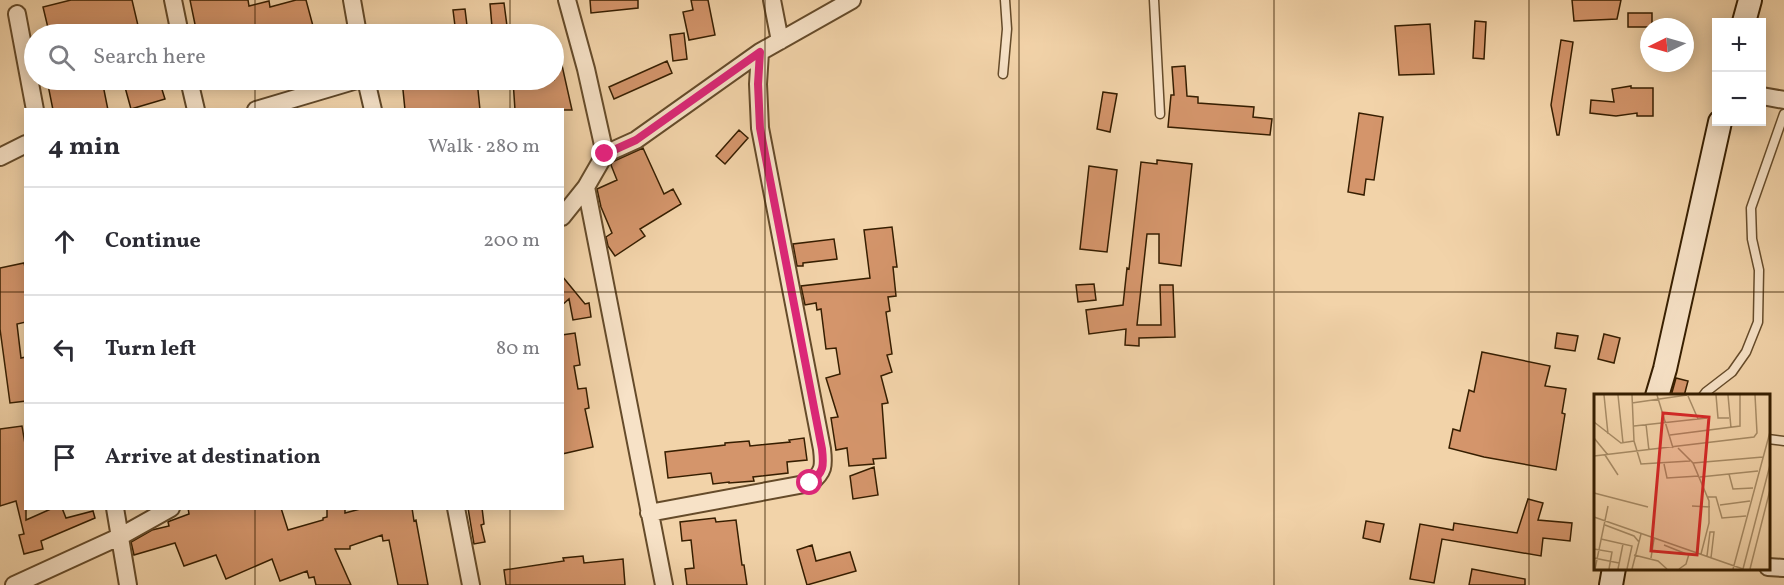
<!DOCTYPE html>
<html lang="en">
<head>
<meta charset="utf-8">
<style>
	:root { --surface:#fff; --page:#f2f2f3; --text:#2b2b33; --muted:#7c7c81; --line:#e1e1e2 }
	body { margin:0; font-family:Vollkorn,serif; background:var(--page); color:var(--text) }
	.controls { position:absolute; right:18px; top:18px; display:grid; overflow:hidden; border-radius:0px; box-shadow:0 3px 15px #0003 }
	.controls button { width:54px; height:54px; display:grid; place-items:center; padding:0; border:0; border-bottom:2px solid var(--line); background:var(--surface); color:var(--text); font:30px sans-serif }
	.compass { position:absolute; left:1640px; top:18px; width:54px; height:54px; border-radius:50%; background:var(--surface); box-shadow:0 3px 15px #0003; rotate:265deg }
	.stop { position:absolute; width:18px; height:18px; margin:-14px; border:4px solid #db2777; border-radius:50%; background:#fff }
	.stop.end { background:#db2777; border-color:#fff; box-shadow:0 2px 6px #0008 }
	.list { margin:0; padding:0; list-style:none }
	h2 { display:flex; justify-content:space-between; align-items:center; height:78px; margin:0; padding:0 24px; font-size:26px }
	h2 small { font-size:20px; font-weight:400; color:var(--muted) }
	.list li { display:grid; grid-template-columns:39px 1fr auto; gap:18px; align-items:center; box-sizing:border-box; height:108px; padding:0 24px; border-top:2px solid var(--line) }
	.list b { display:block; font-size:22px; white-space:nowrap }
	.list em { font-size:20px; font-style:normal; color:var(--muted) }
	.icon { flex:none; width:33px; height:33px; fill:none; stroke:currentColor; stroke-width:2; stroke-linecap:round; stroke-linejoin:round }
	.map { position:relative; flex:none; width:1784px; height:585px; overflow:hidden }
	.search { position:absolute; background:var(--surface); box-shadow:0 3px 15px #0003; left:24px; top:24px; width:540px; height:66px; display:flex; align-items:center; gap:15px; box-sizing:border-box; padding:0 21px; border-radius:33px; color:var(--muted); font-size:22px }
	.panel { position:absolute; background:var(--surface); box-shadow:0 3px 15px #0003; left:24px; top:108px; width:540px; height:402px; border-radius:0px }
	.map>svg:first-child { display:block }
	.building { fill:#d4956b; stroke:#361e00; stroke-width:1.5 }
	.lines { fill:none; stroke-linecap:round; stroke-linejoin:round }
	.lane-casing { stroke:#654b2a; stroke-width:11 }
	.street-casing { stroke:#654b2a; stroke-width:20 }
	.secondary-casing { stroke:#361e00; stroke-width:26 }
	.lane { stroke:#f7e2c7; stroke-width:8 }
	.street { stroke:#f7e2c7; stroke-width:16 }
	.secondary { stroke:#f7e2c7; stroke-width:22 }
	.route { stroke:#db2777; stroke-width:8 }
	.grid { fill:none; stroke:#361e00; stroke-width:1.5; stroke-opacity:0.55 }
	.inset-road { fill:none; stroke:#a78b65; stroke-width:1.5 }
	.view { fill:#d62828; fill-opacity:0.15; stroke:#d62828; stroke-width:3 }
	.inset-edge { fill:none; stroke:#361e00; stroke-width:3 }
</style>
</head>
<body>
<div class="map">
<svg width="1784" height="585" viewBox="0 0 1784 585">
	<rect width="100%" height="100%" fill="#f2d3a9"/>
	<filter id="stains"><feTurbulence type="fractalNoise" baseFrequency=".00333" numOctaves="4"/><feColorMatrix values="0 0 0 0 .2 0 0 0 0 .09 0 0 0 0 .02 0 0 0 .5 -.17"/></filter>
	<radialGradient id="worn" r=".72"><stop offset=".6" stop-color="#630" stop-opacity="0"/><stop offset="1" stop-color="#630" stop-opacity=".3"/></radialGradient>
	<path class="building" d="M71,0H132L140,34H111L110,31L93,34H64L63,29L49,32L43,7Z
		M190,0H248L249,6L269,1L270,7L296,0H306L313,26L281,34H241L239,26L197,34Z
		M590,0H638V8L591,13Z
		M691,0H708L715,35L689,40L683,12L693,10Z
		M1572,0H1621L1617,19L1574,21Z
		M504,3L507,26L492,27L490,4Z
		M465,9L468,34H456L453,10Z
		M1628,13H1652V27H1628Z
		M1475,21L1486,22L1484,59L1473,58Z
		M1430,24L1434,74L1399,75L1395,26Z
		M684,33L687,59L673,61L670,35Z
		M1561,40L1573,42L1559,135H1557L1551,105Z
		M554,52H559L572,110H515L513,80H554Z
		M667,61L672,73L614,99L609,87Z
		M1185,66L1187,96L1198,97V103L1254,107L1253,117L1272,119L1270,135L1168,127L1171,95H1174L1172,67Z
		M47,80H102L108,110H53Z
		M123,80H159L165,99L131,109Z
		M402,80H477L480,110H405Z
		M1631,86V88H1653V116H1637V113L1616,116L1590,113L1591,100L1614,102L1612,89Z
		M1103,92L1117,94L1110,132L1097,129Z
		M1359,113L1383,117L1374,180L1366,179L1364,195L1348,192Z
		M739,130L748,138L725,164L716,156Z
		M643,148L664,194L673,189L681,204L640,229L645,236L615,256L608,246L606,237L612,233L601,207L597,189L617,180L611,165L612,162Z
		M1157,160L1192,164L1181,266L1159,263V234H1147L1137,325H1161L1160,285H1173L1175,337L1139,338V346L1125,345L1126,329L1089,334L1086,310L1123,305L1127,268L1129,269L1141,162L1157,164Z
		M1089,166L1117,170L1107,252L1080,249Z
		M892,227L897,267H893L896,296L888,297L890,311L886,312L892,354L887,355L892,372L881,376L888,403L882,404L886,458L873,459L874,464L849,466L847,448L836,450L831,418L838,417L826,378L840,374L836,348L826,349L821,309L817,310L816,303L805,305L801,286L870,278L864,230Z
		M834,239L837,259L803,263V266H797L793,244Z
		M24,263L26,271V322L17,324L21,358L26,357V401L10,403L0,329V268Z
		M562,276L585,304L589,303L591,317L573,320L569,299L562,305Z
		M1094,284L1096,300L1078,302L1076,285Z
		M575,333L580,365L574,366L578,389L586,388L589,408L585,409L593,447L562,454V335Z
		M1557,333L1578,336L1575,351L1555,348Z
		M1604,334L1620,338L1614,363L1598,359Z
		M1482,352L1550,366L1545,386L1566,389L1562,413L1565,414L1556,470L1484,457L1449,448L1453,429L1460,431L1469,390L1474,392Z
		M1676,378L1688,381L1684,396H1671Z
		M22,426L26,450V520L53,508H62L66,518L93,511L95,518L41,541L43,549L24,554L19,535L24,534L16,501L0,506V429Z
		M804,438L807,460L787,462L788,473L753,477L754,481L729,483V482L713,484L711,473L668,478L665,452L725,445V443L749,441L750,446L790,442L789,440Z
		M874,467L878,495L853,499L850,476Z
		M1528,499L1543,503L1538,520L1572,523L1570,541L1543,538L1541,556L1442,539L1434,583L1410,579L1420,524L1453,530L1454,523L1517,533Z
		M188,508H281L288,530L323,520V518L327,517V508H345V513L364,508H412L414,521L416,520L428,585H398L389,540L383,541L382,535L350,546V549H335L351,585H316L314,577L309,578L307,571L280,581L272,559L226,579L216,555L184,566L175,543L134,555L131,542L152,530L169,526L168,522L170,521L189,514Z
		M468,508H482L484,524L481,525L485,542L474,544Z
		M715,518L716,522L736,520L742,565H744L747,585H687L685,569L694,568L691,540L682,541L680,522Z
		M1366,521L1384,524L1380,542L1363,538Z
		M812,545L816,561L850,552L856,571L807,585L797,550Z
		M583,556L584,563L623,559L625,585H506L504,570L564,561L563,558Z
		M1472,569L1525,579V585H1469Z"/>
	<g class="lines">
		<defs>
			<path id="lane" d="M1154,0L1160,114
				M1003,74L1007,29L1005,0
				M1703,396L1706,392L1732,372L1746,352L1758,322L1759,270L1752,239L1751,208L1784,114
				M1768,439L1784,441"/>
			<path id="street" d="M173,0L180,34
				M352,0L358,34
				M567,0L586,69L605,154
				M772,0L780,41
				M17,14L35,110
				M189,80L196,110
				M366,80L373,110
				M1762,96L1784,100
				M256,110L357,80
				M0,157L26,144
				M586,187L664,585
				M562,217L586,187L605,154L636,140L760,52L852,0
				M115,508L128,585
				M456,508L471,585
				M649,513L810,483C824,472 824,466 822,449L760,128L758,84L760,52
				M1768,567L1784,568
				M14,585L121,536L171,508"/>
			<path id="secondary" d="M1744,22L1750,0
				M1657,396L1665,369L1720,122
				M1611,585L1614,568"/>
		</defs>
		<use href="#lane" class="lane-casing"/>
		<use href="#street" class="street-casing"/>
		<use href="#secondary" class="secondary-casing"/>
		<use href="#lane" class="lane"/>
		<use href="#street" class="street"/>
		<use href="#secondary" class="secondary"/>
	</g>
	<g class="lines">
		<path class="route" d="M605,154L636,140L760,52L758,84L760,128L822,449C824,466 824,472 810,483"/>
	</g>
	<path class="grid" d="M255,0V34M510,0V34M765,0V585M1019,0V585M1274,0V585M1529,0V585M255,80V110M510,80V110M0,292H26M562,292H1784M255,508V585M510,508V585"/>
	<g transform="translate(1594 394)">
		<rect width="176" height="176" fill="#f2d3a9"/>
		<path class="inset-road" d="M10,1L14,40M24,1L29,49M38,1L40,47L47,70L96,67M63,1L79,54M122,1L124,24H135M134,1L137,34M94,2L104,25M38,9L93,1M0,28L27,49L40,47M52,30L55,57M40,32L113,24M76,41L146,32V1M0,44L14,61M84,54L99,69L115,107V129L107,160M11,61L24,81M0,62L160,43L163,39L161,1M99,69L169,63M70,70L73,84L105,82M135,80L139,95L159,94M106,83L164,77M0,99L54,113M114,103H122L128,124L152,122M126,111L156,107M98,112L116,113M0,123L149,175M11,131L40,142L45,148M7,145L38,152L33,175M70,151L95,161M0,155L18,158L15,175M40,161L64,167L73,175M113,162L116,138H120L117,164M0,164L25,169M57,164L60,145M1,175L14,112M24,175L29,150M38,175L47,140M85,175L92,170L95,160M139,175L176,38M149,175L176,71M156,175L176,96"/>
		<path class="view" d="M69,19L115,23L103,161L57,157Z"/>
		<rect width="176" height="176" class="inset-edge"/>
	</g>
	<rect width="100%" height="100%" filter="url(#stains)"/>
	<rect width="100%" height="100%" fill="url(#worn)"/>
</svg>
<div class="controls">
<button>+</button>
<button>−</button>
</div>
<svg class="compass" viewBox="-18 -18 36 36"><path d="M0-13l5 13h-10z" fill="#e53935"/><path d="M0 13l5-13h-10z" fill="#7c7c81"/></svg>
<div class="stop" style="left:810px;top:483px"></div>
<div class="stop end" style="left:605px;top:154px"></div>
<div class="search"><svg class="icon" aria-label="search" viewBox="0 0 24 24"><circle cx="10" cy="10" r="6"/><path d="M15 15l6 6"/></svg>Search here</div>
<section class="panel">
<h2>4 min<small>Walk · 280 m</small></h2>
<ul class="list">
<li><svg class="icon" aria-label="ahead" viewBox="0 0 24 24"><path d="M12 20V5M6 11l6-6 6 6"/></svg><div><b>Continue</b></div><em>200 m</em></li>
<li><svg class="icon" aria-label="left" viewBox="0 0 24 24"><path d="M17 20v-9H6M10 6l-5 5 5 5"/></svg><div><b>Turn left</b></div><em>80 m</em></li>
<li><svg class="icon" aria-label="arrive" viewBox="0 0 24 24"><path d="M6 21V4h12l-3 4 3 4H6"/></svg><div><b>Arrive at destination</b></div></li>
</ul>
</section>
</div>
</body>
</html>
